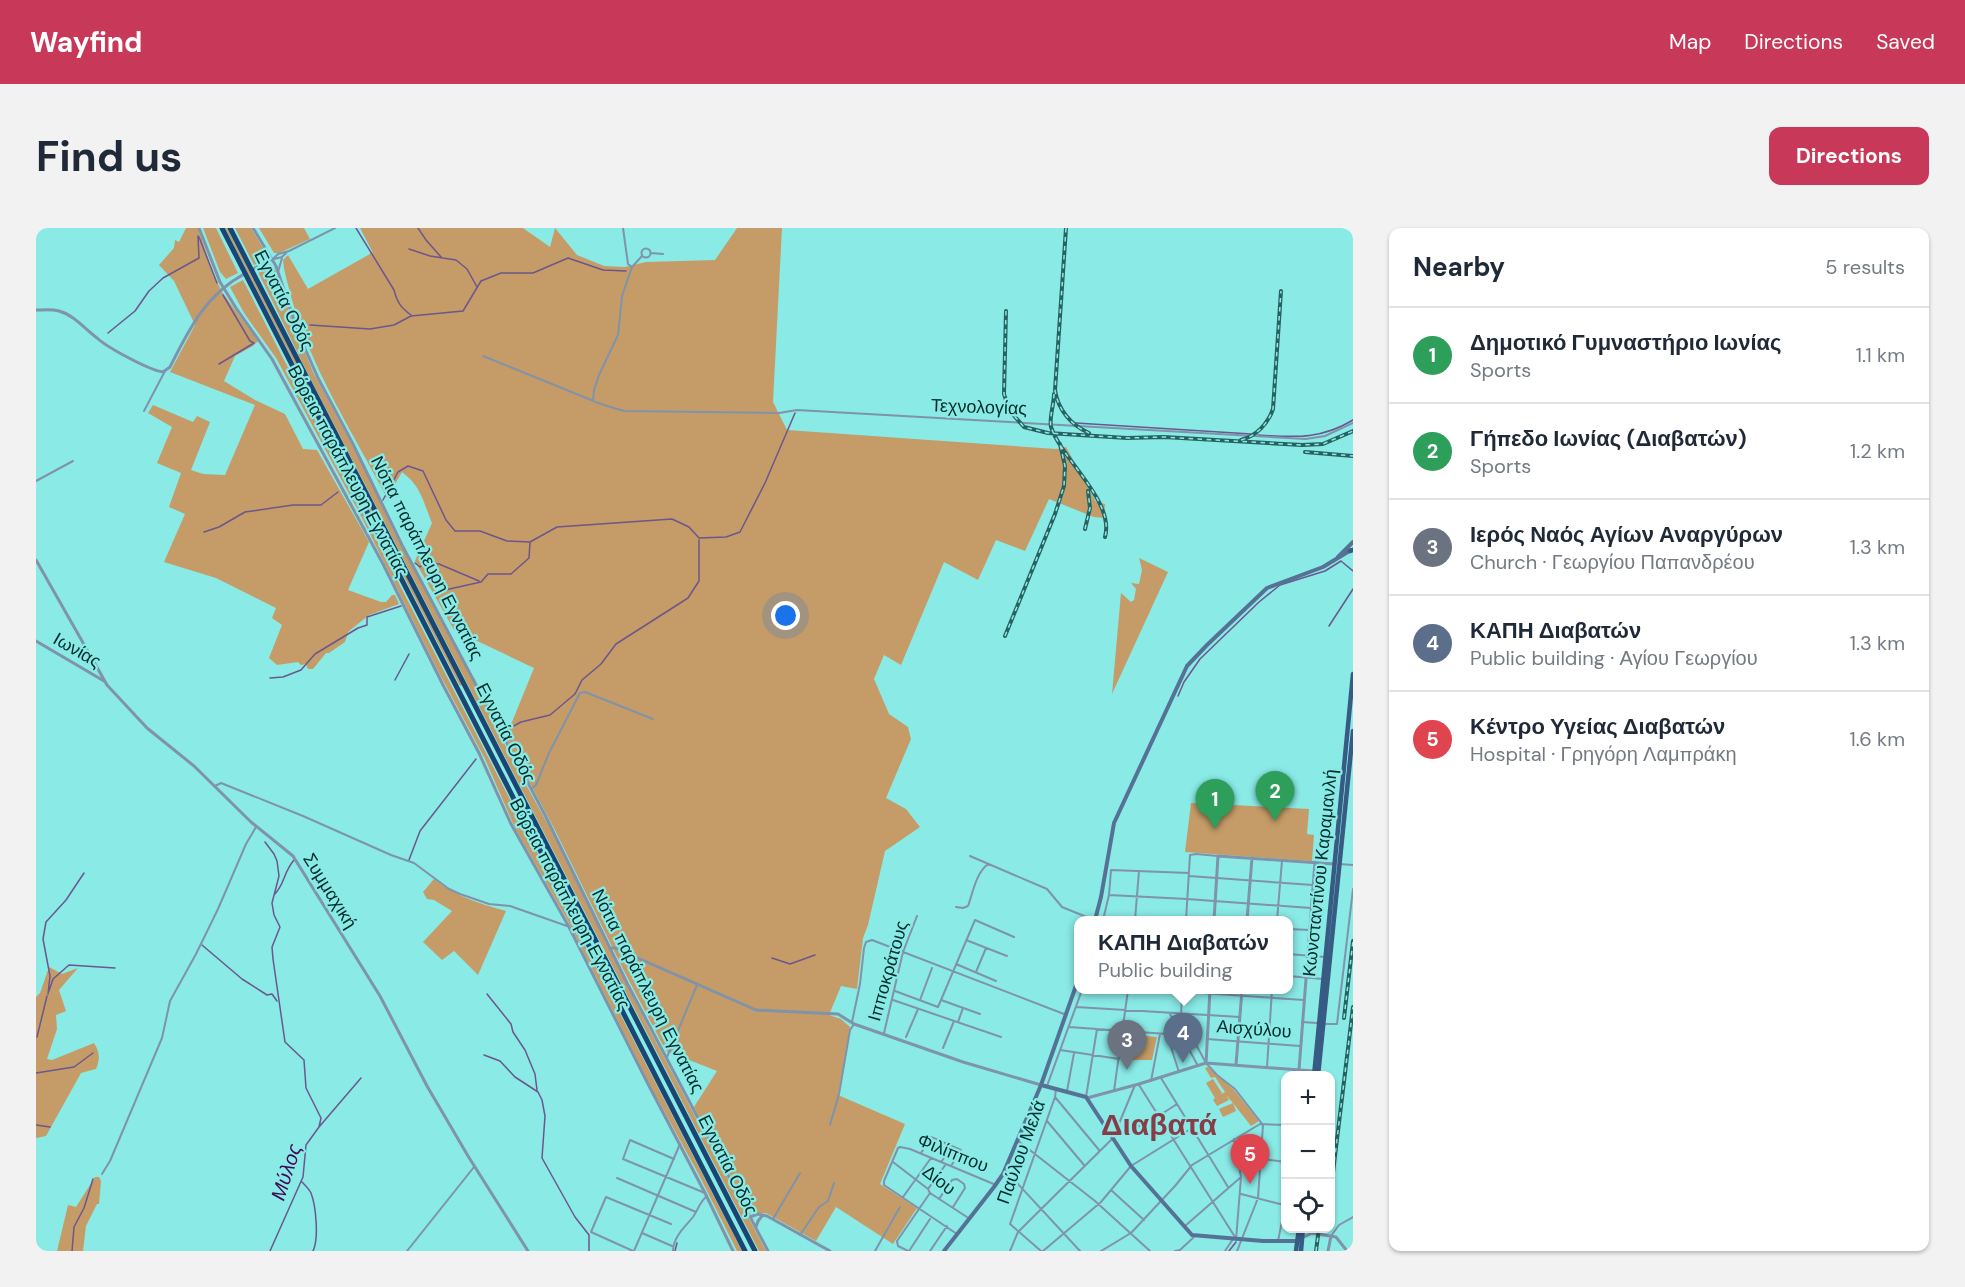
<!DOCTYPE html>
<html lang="en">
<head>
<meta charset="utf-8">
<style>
	:root { --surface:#fff; --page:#f2f2f3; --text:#1f2937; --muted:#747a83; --line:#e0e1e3; --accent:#c83858 }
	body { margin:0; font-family:"DM Sans",sans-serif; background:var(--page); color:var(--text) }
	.controls { position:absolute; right:18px; bottom:18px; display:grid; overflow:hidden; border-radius:12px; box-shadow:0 2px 4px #0004 }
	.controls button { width:54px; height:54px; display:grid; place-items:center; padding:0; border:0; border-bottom:2px solid var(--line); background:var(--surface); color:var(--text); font:30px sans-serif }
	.you { position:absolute; left:750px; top:388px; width:21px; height:21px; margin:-15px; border:4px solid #fff; border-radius:50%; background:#1a73e8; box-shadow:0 0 0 9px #1a73e833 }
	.badge { display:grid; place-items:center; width:39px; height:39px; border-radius:50%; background:var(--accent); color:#fff; font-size:20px; font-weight:700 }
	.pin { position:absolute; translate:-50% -50px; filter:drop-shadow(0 2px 3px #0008) }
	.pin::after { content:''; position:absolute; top:32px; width:21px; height:18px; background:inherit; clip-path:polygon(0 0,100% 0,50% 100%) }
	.popup { position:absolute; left:1038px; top:688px; width:219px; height:78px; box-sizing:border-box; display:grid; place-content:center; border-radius:12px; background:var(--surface); filter:drop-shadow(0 2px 4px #0005); font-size:20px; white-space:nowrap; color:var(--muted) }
	.popup b { font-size:22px; color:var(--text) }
	.popup::after { content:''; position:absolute; left:50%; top:100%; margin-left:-12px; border:12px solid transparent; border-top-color:var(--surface) }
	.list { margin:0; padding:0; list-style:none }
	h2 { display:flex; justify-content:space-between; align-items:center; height:78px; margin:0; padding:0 24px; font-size:26px }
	h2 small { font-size:20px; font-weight:400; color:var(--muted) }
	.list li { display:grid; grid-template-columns:39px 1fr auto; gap:18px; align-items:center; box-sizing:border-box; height:96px; padding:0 24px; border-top:2px solid var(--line) }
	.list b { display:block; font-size:22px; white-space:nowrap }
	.list p { margin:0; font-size:20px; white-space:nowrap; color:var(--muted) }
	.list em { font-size:20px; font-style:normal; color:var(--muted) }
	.icon { flex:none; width:33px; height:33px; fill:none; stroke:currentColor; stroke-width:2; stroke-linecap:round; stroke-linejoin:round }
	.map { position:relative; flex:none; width:1317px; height:1023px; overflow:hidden; border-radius:12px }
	header { display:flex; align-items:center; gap:36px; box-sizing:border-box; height:84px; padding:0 30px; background:var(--accent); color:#fff }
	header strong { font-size:28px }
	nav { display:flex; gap:33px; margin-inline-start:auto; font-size:21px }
	.intro { display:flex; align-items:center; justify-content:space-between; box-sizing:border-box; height:144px; padding:0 36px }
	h1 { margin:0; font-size:42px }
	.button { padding:15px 27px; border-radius:12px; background:var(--accent); color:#fff; font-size:21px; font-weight:700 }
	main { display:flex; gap:36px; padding:0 36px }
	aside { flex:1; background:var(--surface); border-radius:12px; box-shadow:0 2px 4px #0004 }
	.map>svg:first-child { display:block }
	.green { fill:#c59c67 }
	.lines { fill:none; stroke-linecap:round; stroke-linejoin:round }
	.stream { stroke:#6c568d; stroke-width:1.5 }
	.minor { stroke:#7f93aa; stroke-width:2 }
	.tertiary { stroke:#7f93aa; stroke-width:3 }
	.secondary { stroke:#557294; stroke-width:4 }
	.primary { stroke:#375b83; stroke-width:4.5 }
	.motorway { stroke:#1a4674; stroke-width:5 }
	.rail-casing { stroke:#276261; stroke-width:4 }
	.rail { stroke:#89eae6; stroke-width:1.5; stroke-dasharray:4.5; stroke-linecap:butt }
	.labels { text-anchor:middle; stroke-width:4.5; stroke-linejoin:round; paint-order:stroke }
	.street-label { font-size:18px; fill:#012d2c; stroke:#89eae6 }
	.water-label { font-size:20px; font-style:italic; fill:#3e0854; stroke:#89eae6 }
	.town-label { font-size:30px; font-weight:bold; fill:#863d48; stroke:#89eae6 }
</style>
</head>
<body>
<header>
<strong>Wayfind</strong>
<nav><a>Map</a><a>Directions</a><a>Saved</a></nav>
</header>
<div class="intro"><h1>Find us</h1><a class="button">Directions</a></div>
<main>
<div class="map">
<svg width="1317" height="1023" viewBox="0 0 1317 1023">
	<rect width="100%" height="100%" fill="#89eae6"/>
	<path class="green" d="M150,0H162L178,48L186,64L222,113L217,118L199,128L188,153L219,172L249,186L267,221L281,222L333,314L312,362L345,374H350L356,367H359L363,376L333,387L312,404L309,414L293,425H290L277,441H272L270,436L265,437L262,434L241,437L233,430L246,397L236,390L240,380L180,350L128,334L149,286L133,279L145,245L121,235L136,199L112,185L117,177L157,194L161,188L174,194L155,242L167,246L189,247L219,177L134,144L159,97L138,53L123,37L138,20L139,12L143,14Z
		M167,0H180L202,45L190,51L184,44Z
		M189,0H191L426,457L424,458Z
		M199,0H215L230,25L229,32L218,37Z
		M223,0H268L274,11L243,25H238Z
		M324,0H487L514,19L519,0L541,27L568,38L589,39L610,34L679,32L701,0H746L737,174L751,202L1020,221L1030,219L1060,274L1069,276L1068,290L1058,289L1013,271L989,323L960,312L942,352L908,334L865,437L848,427L838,451L853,486L872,499L875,511L850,570L870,581L884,599L849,623L832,697L827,710L821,761L805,758L793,787L805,791L814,799L802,867L869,896L844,956L881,980L857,1016L800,979L780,1013L730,985H716L709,975L658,879L681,843L630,823L588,743L519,602L465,501L476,494L498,440L418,402L379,333L396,295C387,274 386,259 366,244L351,270C317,205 276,142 256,72C253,59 248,45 247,32L252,27L272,61L334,26V23L337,25Z
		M234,36L238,39L247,62L257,95L277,144L332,247L357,302L434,446L479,537L519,609L610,795L730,1023H723L268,138L222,44Z
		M207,52L706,1023H701L663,947L616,861L533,695L479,600L449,531L402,443L325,288L240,130L208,85L194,59Z
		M1103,330L1132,344L1076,466L1085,365L1095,374L1098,372L1100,361L1095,355L1103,356L1106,342Z
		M1155,575L1273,581L1271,606L1278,607L1276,633L1149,624Z
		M398,651C419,668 444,676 470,683L442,747L418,723L406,732L387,714L416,683L398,672L391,671L387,664Z
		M13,739L26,746L42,740L23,762L30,783L20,787L21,801L11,831L16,832L58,815C64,824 64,832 60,841L45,845L10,908L0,910V769L4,765Z
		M1091,806L1121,809L1116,832H1086Z
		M1172,839L1198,862L1223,893L1215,898L1197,875L1200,883L1187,889L1183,881L1197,875L1190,867L1193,872L1181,878L1177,872L1179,870L1170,855L1177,851L1186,865L1184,867L1189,864L1179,849L1175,850L1169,840Z
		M59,949H63L65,953L63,976H61L50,998L47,1023H21L32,977L40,979Z"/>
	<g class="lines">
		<path class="stream" d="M320,0L358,62C361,74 365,80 375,87
			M382,0L390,12L406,30
			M163,9L181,55
			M373,21L394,28L420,32L431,41L441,59
			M274,97L334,101L358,97L375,88L427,83L445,53L465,45H497L532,30L567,42L590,43
			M72,105L99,83L113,63L127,50L163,30L162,8
			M183,136L218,115L214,113L187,67
			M1040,195L1215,206
			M1222,207C1258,209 1284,212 1317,192
			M347,272L362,244L372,238L387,243L410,292L419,303H444L471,313L494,314L521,299L636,291L653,299L663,310L690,309L704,304L729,255L759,185
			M168,304L183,299L209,284L257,277H285L302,264
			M379,335L384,339L390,334L403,336L443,353
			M400,364L445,354L452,346H475L493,330L494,314
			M1293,398L1317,361
			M234,450L247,449L265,442L279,426L322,400L331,397V389L365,378
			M359,452L373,426
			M1142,468L1148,454L1164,431L1223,374L1244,357L1289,343L1305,333L1317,343
			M467,504L485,494L514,487L539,466L546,452L565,436L580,416L652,370L663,353V312
			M229,614L238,626L241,633L243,648L236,675L238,687L244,699L236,719L237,731L249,814L268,832L270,860L285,890L283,899L270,917L267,949L234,1023
			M373,632L384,603L440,531
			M238,667C249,656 247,645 258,632
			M166,717L206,751L231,767L236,766L241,773
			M736,730L754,736L779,727
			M13,763L17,751L33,737L79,740
			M12,766L14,748L7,711L10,694L30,672L48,645
			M451,766L475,796L477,804L489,822L499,846L501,862
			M1,809L11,768
			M448,827L464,833L479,849L502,864L506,872L509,888L506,930L539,989L553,1007V1023
			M0,845L38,839L57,825
			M0,897L14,899
			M283,899L325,850
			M266,954C269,957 273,961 275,965C280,978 283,1011 277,1023
			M36,1023L38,999L48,980L57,951
			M639,1023L641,1015
			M1193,1023L1200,1014"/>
		<path class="minor" d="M605.5 25a4.5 4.5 0 1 1 9 0a4.5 4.5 0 1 1-9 0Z
			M615,25L627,26
			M237,31L242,26L253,23L299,0
			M238,31L246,29L251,24
			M596,39L606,28
			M242,44L246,30
			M447,128L565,176L588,183L743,185L761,182L1270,211L1289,208L1317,195
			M557,173L558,162L563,147L582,107L586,68L596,39L592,36L587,0
			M108,183L129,143
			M0,253L37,233
			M179,558L185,555L267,588L355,627L378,635L413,661L424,666L453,676L474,678L531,698
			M495,561L500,557L513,525L544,465L549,464L617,491
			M934,628L1011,661L1026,679L1058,692
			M1303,636L1317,637
			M1153,648L1277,657
			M1073,667L1151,671L1275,680
			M920,679L927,680L932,678C937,664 940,645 952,636
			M1068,689L1154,692
			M1067,692L1073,667L1075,642L1153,645
			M1099,692L1103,643
			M1150,692L1154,627L1160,626L1182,628
			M1241,692L1246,633
			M1252,701L1274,702
			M930,712L971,728
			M1252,726L1289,729
			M920,736L960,753
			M940,744L950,720
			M1252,748L1287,751
			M1121,762L1268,772
			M1146,762L1145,789L1170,835L1181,847L1199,861L1227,897
			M859,763L902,779L905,772L944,786
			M857,772L965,809
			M884,772L896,740
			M905,772L939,692L978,709
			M1040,779L1204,789
			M1134,786L1162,838
			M816,794L824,756L828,720L830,714L836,712L1028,786
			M922,794L927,780
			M1266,794L1281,795
			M1287,796H1301L1317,661
			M1033,799L1145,807
			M848,805L867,724L881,688
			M1131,807L1143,844
			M870,809L882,781
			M1171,811L1264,818
			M907,820L918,793
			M1024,822L1083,831
			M631,829L661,757
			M1231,839L1236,762
			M1125,850L1192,959
			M1115,853L1124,806
			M1103,857L1199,1009
			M1011,858L1046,762
			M1031,863L1038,825
			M1078,863L1092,762
			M1019,869L1063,922
			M1050,869L1061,801
			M1011,893L1048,937
			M794,897L803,866L814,802L818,796
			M1077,909L1115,893L1141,876
			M1198,911L1205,949L1200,1012
			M981,912L1059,973L1114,1023
			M885,925L895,909L925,922L915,938
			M638,931L594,912L587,931L669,965
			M1225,931L1250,934
			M857,934L892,961L894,965L934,991
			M905,934L916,920
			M969,942L1044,1023
			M66,946L74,933L126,810L134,773L160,726L182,681L210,616L220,599
			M581,950L660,984
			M892,961L910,936
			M1075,962L1108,992
			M1205,966L1248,977
			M867,969L895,930
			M903,971L916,952L921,951L928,956L929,960L917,979
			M737,991L764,945
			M1149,998L1205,949
			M606,1005L636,1018
			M921,1006L848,957V953L862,920L864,919L874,921L960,957
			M764,1007L783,979L792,973L798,955
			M1295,1008L1303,997L1317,989
			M1242,1013L1250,973
			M371,1023L438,939
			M597,1023L555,1004L570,969L635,996
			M598,1023L644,916
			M637,1023C637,1009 649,999 657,989C662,982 664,973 671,968
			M839,1023L864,979
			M872,1023L862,1018L861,1013L894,965
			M873,1023L894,991
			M894,1023L911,998
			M974,1023L982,1004L1077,910L1099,857
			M1005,1023L974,996L1019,869L1020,861
			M1007,1023L1065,974L1095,938L1156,900
			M1065,1023L1095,1005L1139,958L1156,937L1224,896L1250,897
			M1139,1023L1144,1022L1158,1009
			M1189,1023L1197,1011
			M1201,1023L1222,970L1227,897"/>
		<path class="tertiary" d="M163,0L184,54L200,80L236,131L347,336L407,457L443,525L475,596L533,699L611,854L669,965L697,1023
			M217,0L240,38L263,107L282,150L317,216L366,317L510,589L591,755L732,1023
			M215,42L236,31
			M0,82C7,82 16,81 23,83C38,87 49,101 61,110C72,120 113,142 127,144L134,139C153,101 170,66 210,45
			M0,332L71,457L111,500L158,538L215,594L257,628L344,768L391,858L432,928L492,1023
			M0,413L68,453
			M1178,692L1182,628L1298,636
			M1211,692L1216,630
			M574,720H579L720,782L802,786L818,796L927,834L1005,857
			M1170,835L1174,762
			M1200,837L1206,762
			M1263,842L1279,634
			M1051,870L1103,856L1170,835L1278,843
			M714,989L722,986L731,988L794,1023
			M720,999L722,993L726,988
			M1268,1009L1276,1005L1300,1009L1311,1023
			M1292,1023L1295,1008"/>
		<path class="secondary" d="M1302,329L1317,314
			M1059,692L1065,669L1078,595L1151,438L1171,417L1231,360L1287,339L1315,322
			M1005,857L1050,869L1095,938L1156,1007L1227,1013H1262
			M908,1023L958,959L967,946L1005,857L1042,752"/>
		<path class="primary" d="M1314,323L1317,322
			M1278,848L1317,446
			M1282,848L1317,503
			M1260,1023L1263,1000
			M1265,1023L1267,1000"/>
		<path class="motorway" d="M186,0L709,1023
			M194,0L719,1023"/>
		<defs>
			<path id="rail" d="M1030,0L1019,162C1022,182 1035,197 1053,205
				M970,83L968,166L973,182L988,199L1012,205L1091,210L1128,209L1266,217L1287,216L1317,203
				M1018,166C1018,176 1013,190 1015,199C1026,232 1079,273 1069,309
				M1205,212C1220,208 1232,196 1237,181L1245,63
				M1269,224L1317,228
				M1049,301L1054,280L1052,263
				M969,408L1019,286L1028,258L1029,238L1024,216
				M1308,790L1317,713
				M1294,969L1317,779
				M1280,1023L1283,1000"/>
		</defs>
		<use href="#rail" class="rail-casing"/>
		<use href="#rail" class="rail"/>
	</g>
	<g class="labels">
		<g class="street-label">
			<text transform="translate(248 72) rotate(63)" y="6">Εγνατία Οδός</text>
			<text transform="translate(943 179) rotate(2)" y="6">Τεχνολογίας</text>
			<text transform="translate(312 243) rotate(62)" y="6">Βόρεια παράπλευρη Εγνατίας</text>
			<text transform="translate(391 330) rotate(63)" y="6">Νότια παράπλευρη Εγνατίας</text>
			<text transform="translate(41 422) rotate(30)" y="6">Ιωνίας</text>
			<text transform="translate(470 505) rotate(63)" y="6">Εγνατία Οδός</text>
			<text transform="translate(1284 645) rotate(-84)" y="6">Κωνσταντίνου Καραμανλή</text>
			<text transform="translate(294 663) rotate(58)" y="6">Συμμαχική</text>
			<text transform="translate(534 676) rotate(62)" y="6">Βόρεια παράπλευρη Εγνατίας</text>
			<text transform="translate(852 743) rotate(-74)" y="6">Ιπποκράτους</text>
			<text transform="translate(612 763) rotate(63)" y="6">Νότια παράπλευρη Εγνατίας</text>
			<text transform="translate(1218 801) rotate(4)" y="6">Αισχύλου</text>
			<text transform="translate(985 924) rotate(-70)" y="6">Παύλου Μελά</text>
			<text transform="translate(917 925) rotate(22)" y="6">Φιλίππου</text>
			<text transform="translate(692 937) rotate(63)" y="6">Εγνατία Οδός</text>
			<text transform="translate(903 952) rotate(38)" y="6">Δίου</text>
		</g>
		<g class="water-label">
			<text transform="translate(250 944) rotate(-72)" y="7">Μύλος</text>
		</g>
		<g class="town-label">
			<text x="1123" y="907">Διαβατά</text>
		</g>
	</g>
</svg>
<div class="controls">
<button>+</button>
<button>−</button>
<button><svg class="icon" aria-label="locate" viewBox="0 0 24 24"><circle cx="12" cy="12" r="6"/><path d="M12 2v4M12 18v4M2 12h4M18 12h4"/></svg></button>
</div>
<div class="you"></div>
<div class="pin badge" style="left:1179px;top:601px;background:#2e9e5b">1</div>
<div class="pin badge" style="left:1239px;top:593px;background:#2e9e5b">2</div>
<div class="pin badge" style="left:1091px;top:842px;background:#6b7280">3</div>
<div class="pin badge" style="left:1147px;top:835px;background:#5c6f8a">4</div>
<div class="popup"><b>ΚΑΠΗ Διαβατών</b>Public building</div>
<div class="pin badge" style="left:1214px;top:956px;background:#e0444e">5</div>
</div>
<aside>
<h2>Nearby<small>5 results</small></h2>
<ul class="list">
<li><span class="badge" style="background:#2e9e5b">1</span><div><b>Δημοτικό Γυμναστήριο Ιωνίας</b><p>Sports</p></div><em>1.1 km</em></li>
<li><span class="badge" style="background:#2e9e5b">2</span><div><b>Γήπεδο Ιωνίας (Διαβατών)</b><p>Sports</p></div><em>1.2 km</em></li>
<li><span class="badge" style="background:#6b7280">3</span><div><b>Ιερός Ναός Αγίων Αναργύρων</b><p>Church · Γεωργίου Παπανδρέου</p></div><em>1.3 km</em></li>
<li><span class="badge" style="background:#5c6f8a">4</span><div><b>ΚΑΠΗ Διαβατών</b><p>Public building · Αγίου Γεωργίου</p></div><em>1.3 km</em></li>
<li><span class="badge" style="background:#e0444e">5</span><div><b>Κέντρο Υγείας Διαβατών</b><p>Hospital · Γρηγόρη Λαμπράκη</p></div><em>1.6 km</em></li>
</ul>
</aside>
</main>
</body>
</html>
